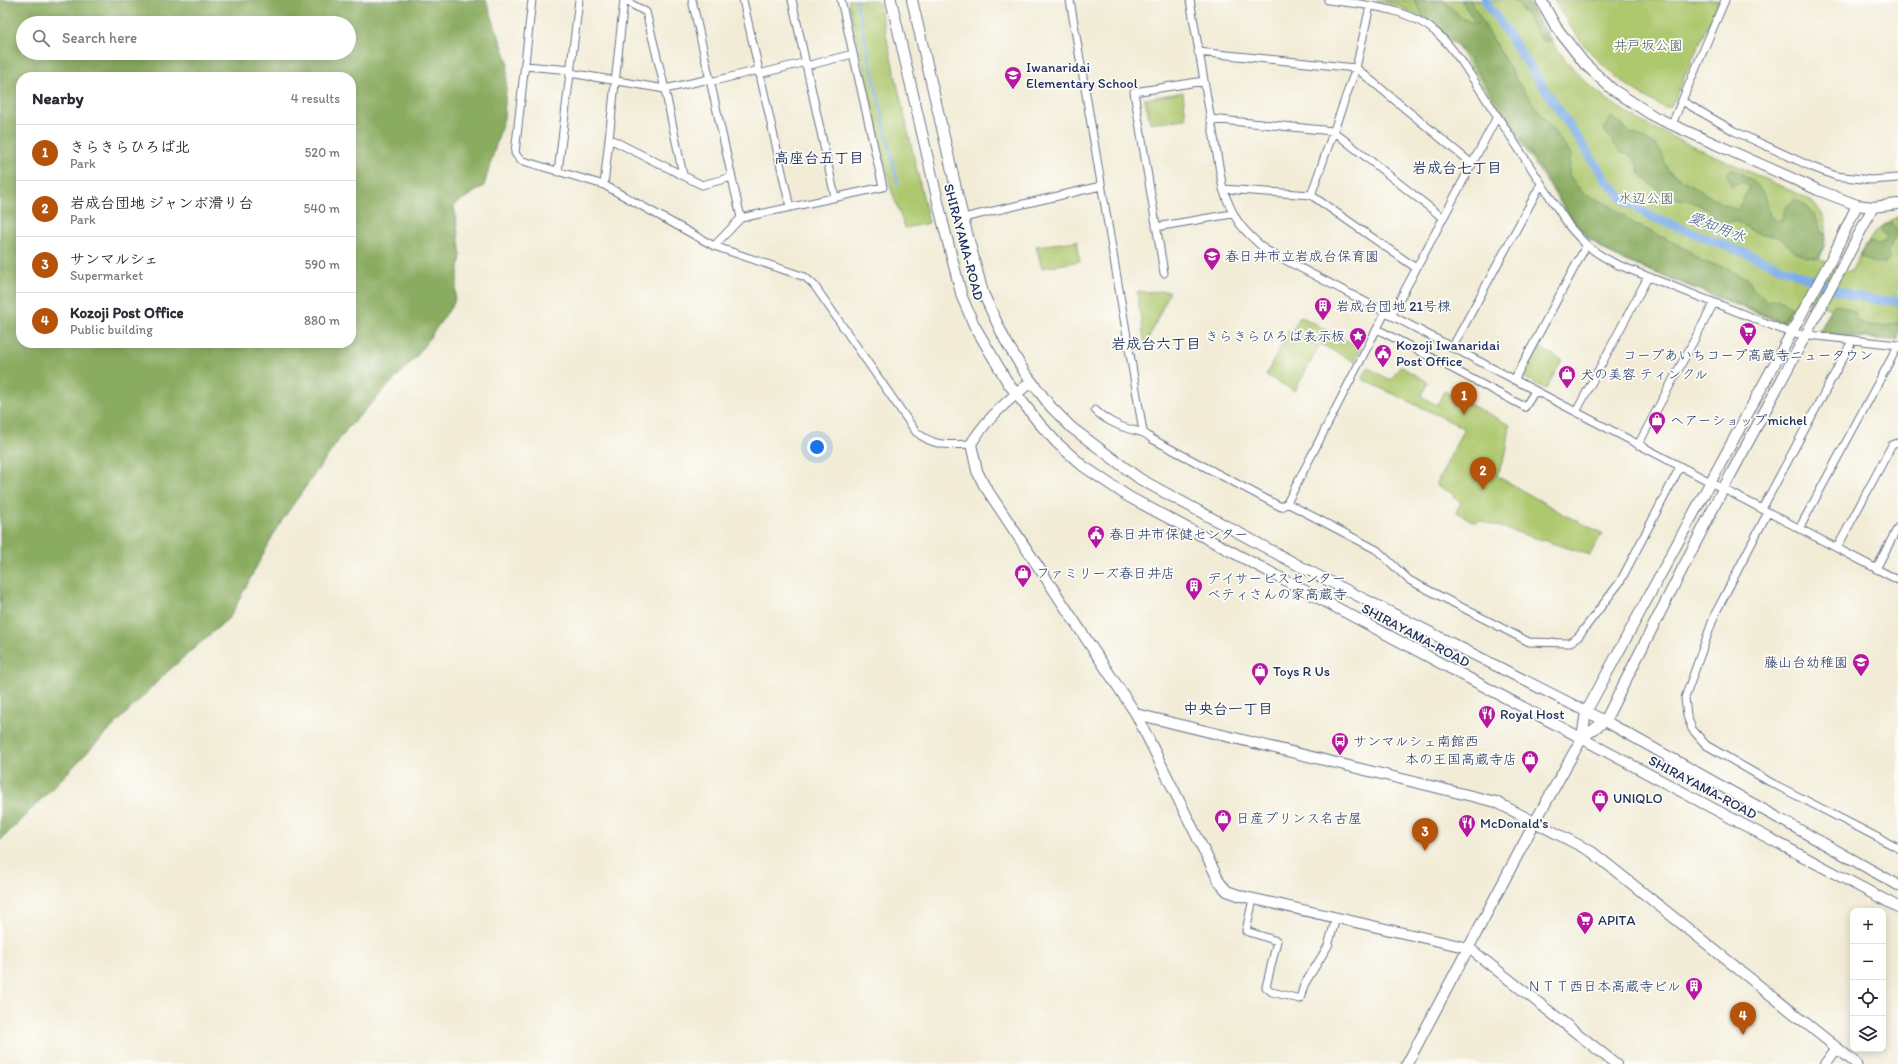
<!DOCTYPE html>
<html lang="en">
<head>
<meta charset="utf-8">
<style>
	:root { --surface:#fff; --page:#f7f7f7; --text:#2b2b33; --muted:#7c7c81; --line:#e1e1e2; --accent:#b45309 }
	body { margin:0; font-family:Itim,"Klee One",sans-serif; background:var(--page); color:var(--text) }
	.controls { position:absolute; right:12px; bottom:12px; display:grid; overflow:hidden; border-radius:8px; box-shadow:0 2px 10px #0003 }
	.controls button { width:36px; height:36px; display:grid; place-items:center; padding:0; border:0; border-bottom:1px solid var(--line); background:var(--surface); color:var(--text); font:20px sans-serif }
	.you { position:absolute; left:817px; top:447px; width:14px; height:14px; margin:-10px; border:3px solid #fff; border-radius:50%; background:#1a73e8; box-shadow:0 0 0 6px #1a73e833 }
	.badge { display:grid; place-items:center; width:26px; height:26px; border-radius:50%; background:var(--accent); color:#fff; font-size:13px; font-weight:700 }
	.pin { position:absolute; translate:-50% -33px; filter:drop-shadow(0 1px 2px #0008) }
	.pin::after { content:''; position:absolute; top:21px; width:14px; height:12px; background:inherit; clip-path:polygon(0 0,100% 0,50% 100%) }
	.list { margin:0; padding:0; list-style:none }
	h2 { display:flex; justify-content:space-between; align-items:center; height:52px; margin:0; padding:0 16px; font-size:17px }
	h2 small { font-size:13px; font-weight:400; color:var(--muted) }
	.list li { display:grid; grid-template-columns:26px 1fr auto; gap:12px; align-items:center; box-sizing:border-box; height:56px; padding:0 16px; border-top:1px solid var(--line) }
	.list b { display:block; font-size:15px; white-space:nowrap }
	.list p { margin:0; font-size:13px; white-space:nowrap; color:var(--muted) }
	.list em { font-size:13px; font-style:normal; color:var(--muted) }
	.icon { flex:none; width:22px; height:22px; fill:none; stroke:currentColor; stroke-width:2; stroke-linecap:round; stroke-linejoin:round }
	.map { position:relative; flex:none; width:1898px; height:1064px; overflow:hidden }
	.search { position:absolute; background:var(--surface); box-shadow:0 2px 10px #0003; left:16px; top:16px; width:340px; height:44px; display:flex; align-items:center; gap:10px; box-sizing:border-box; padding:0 14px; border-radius:22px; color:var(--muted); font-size:15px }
	.panel { position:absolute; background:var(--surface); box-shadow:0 2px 10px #0003; left:16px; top:72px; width:340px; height:276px; border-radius:16px }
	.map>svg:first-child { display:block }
	.green { fill:#aec86e; stroke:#647c66 }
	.forest { fill:#8aac61; stroke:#526e60; fill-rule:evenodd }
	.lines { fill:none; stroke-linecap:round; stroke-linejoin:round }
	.stream { stroke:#7eade8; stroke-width:2.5 }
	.canal { stroke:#7eade8; stroke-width:9 }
	.street-casing { stroke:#667188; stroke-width:9 }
	.secondary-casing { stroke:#667188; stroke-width:12 }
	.street { stroke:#fff; stroke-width:7 }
	.secondary { stroke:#fff; stroke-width:10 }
	.labels { text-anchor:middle; stroke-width:3.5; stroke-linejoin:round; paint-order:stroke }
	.park-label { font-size:14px; fill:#475d63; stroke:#fdfcf7 }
	.poi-label { font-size:14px; fill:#1b2f5e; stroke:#fdfcf7; text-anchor:start }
	.street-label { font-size:14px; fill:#1b2f5e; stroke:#fdfcf7 }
	.neighbourhood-label { font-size:15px; font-weight:bold; fill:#1b2f5e; stroke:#fdfcf7 }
	.water-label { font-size:15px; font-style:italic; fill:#3e5b8e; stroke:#fdfcf7 }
</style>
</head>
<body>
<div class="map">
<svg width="1898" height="1064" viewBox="0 0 1898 1064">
	<rect width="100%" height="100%" fill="#fdfcf7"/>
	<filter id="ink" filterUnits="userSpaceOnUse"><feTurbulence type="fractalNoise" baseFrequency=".025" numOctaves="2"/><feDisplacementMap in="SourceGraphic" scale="8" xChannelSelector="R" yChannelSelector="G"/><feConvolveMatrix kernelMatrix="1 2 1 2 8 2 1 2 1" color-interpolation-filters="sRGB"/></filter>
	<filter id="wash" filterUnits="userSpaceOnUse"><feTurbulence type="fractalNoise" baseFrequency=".012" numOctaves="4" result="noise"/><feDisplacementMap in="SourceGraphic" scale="16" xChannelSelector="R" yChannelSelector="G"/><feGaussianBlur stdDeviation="0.9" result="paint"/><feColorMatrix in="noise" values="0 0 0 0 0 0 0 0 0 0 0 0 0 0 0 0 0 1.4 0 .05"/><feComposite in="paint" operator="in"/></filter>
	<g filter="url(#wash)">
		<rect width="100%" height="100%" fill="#f2ecd7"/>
		<path class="green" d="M848,0H878L929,223L905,228L891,189Z
			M1376,0H1528C1544,32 1565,64 1592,87C1625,116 1663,133 1702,150C1737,166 1772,182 1807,198C1832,217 1828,233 1820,259L1851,272C1862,250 1874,226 1898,217V341L1817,334L1830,309L1799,297L1784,324L1620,259C1600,249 1585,237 1571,219L1457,46C1431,21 1411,8 1376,0Z
			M1554,0H1719L1671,107L1665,108C1615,82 1581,50 1554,0Z
			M1183,92L1186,119L1150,123L1145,99Z
			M1077,241L1080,261L1042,268L1036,246Z
			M1170,291L1145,347L1137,292Z
			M1300,316L1361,348L1355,362L1293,330Z
			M1289,330L1319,346L1295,391L1266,375Z
			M1537,346L1562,360L1546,389L1521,376Z
			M1400,366L1428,382L1421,396L1437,405L1444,391L1510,425L1507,449L1497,476L1567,516L1602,533L1590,555L1478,520L1476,523L1456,512L1461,502L1454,498L1455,495L1436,485L1464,428L1362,379L1368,368L1391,380Z"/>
		<path class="forest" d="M0,0H486L508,62L504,118L484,186L454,205L461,255L454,303L416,357L346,430L278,526L230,617L167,672L0,841ZM23,23H349V53H23ZM21,77H351V343H21Z
			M1414,0H1444L1462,18L1477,25L1461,0H1470L1519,84L1571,154L1569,175L1582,192L1609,205L1635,224L1685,248L1703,262L1728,268L1737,275L1748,278L1752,287L1768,301L1778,299L1791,307L1783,322L1620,258C1600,248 1586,237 1572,218L1469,58L1440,28L1422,15Z
			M1516,0H1526L1538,22L1551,41L1545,42L1542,40Z
			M1611,117L1621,123L1630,133L1636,134L1656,145L1662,153L1668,171L1721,203L1737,210L1750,187L1743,182L1731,186L1727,174L1732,168C1757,183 1764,186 1770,216L1777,221L1782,218L1787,206L1795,199C1811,208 1818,215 1821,233H1825L1824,245L1818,258L1807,257L1795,252L1781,239L1773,236L1761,235L1735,221L1718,222L1707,210L1693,202L1665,196L1640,174L1637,164L1630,155L1621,153L1604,130Z
			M1891,222L1896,228L1897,236L1893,240L1888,254L1890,257L1886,263H1874L1860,256L1869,242L1877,244L1886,241V236L1880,229Z
			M1834,304L1848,308L1856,313L1855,320C1868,326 1885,329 1898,322V340L1819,333Z"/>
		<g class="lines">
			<path class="stream" d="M856,0L898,185"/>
			<path class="canal" d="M1485,0L1606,180L1626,202L1650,216L1851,295L1878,300L1898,301"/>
		</g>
	</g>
	<g filter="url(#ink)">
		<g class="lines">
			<defs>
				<path id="street" d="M532,0L515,153L520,160L604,185L714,246L805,277L814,285L916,432C935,447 948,445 971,444
					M624,0L646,12L665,89L683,175
					M692,0L741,218
					M743,0L790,207
					M792,0L835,197
					M1070,0L1143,431
					M1190,0L1223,189C1234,220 1241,229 1266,250L1898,580
					M1328,0C1368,5 1415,8 1444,40C1451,47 1456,55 1462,62L1569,226C1585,245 1593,252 1616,264L1791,333L1898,345
					M1198,52L1356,68L1472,164
					M525,66L571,70
					M806,66L853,54
					M570,73L665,89L709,79
					M759,74L806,62
					M710,82L759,70
					M1682,101L1734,131L1812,167L1836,176L1871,180L1898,178
					M1210,119L1333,131L1443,218
					M1672,124L1725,0
					M610,139L702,185L732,177
					M558,172L579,0
					M604,185L624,0
					M1223,189L1311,195L1416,268
					M1311,195L1356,68L1370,6
					M963,218L1101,186
					M1156,227L1232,214
					M714,246L741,218L883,187L841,0
					M1164,273L1134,92L1204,81
					M1391,316L1497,117
					M1377,329L1525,407L1535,391
					M1452,348L1541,184
					M1514,380L1586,246
					M1095,410C1103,418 1117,426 1129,429C1140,432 1143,431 1152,439L1281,507L1287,503L1377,550L1409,580L1529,642L1569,643L1578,637L1620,582L1680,467
					M1576,412L1648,277
					M1638,445L1714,303
					M1287,503L1385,313
					M1762,509L1852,341
					M1768,512L1715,614L1685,698L1687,716L1692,729L1706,745L1770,782L1898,848
					M1799,529L1898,346
					M1837,548L1892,445L1898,443
					M1876,569L1898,527
					M1253,899L1246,931L1277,941L1266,987L1272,992L1300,999L1304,985L1328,946L1336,918"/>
				<path id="secondary" d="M891,0L943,223L962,297L974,325L1008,383L1038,422L1057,443L1083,466L1129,497L1898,907
					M912,0L963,218L983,293L1005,340L1025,373L1051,407L1072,428L1140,479L1305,569L1605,721L1898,885
					M1541,0L1556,27L1584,63L1612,89L1655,117L1818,190L1857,205L1873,207L1898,204
					M1031,382C1009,399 985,420 971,444L977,471L984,485L1136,714L1220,883L1227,891L1241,896L1469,948L1616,1064
					M1136,714L1496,802L1592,852L1857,1064
					M1582,738L1605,721L1723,489L1840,271L1873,207
					M1407,1064L1535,822L1582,738L1586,712L1834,254L1857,205
					M1825,1064L1837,1048"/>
			</defs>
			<use href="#street" class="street-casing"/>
			<use href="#secondary" class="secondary-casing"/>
			<use href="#street" class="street"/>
			<use href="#secondary" class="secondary"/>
		</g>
	</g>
	<defs>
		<symbol id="school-pin" viewBox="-11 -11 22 30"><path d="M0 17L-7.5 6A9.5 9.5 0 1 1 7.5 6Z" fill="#b5179e" stroke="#fdfcf7"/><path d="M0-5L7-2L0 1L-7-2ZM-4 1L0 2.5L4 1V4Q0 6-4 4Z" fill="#fff"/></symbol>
		<symbol id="building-pin" viewBox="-11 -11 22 30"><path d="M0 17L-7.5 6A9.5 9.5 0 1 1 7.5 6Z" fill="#b5179e" stroke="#fdfcf7"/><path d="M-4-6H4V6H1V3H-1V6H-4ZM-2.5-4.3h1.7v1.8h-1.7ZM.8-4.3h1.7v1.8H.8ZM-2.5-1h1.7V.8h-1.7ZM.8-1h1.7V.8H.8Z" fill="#fff"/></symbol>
		<symbol id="supermarket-pin" viewBox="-11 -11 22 30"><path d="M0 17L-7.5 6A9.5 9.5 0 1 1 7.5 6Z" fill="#b5179e" stroke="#fdfcf7"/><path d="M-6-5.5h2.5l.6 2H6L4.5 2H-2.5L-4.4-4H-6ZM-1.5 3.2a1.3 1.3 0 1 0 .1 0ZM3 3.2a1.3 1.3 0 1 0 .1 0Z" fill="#fff"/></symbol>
		<symbol id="sight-pin" viewBox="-11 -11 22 30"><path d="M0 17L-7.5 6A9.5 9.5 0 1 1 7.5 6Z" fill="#b5179e" stroke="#fdfcf7"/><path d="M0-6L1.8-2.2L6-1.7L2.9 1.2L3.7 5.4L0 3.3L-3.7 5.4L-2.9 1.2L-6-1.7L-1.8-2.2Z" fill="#fff"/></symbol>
		<symbol id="civic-pin" viewBox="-11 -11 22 30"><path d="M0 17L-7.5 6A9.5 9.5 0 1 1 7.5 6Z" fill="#b5179e" stroke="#fdfcf7"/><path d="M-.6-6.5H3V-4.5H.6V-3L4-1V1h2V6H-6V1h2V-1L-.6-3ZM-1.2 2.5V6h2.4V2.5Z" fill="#fff"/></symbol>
		<symbol id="shop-pin" viewBox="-11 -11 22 30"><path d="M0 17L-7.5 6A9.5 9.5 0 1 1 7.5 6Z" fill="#b5179e" stroke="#fdfcf7"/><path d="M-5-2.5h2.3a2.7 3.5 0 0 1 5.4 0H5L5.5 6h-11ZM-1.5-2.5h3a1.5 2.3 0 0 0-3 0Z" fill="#fff"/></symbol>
		<symbol id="restaurant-pin" viewBox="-11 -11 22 30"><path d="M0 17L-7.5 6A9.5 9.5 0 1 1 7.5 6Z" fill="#b5179e" stroke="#fdfcf7"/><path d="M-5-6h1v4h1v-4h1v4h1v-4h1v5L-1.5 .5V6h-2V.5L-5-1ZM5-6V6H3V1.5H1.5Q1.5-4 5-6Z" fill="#fff"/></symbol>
		<symbol id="bus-pin" viewBox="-11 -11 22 30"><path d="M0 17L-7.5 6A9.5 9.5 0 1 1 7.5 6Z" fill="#b5179e" stroke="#fdfcf7"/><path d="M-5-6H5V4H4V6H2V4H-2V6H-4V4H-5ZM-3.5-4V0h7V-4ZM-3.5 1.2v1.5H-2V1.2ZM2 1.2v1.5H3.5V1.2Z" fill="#fff"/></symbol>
	</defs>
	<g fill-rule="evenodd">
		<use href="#school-pin" x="1003" y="65" width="20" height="27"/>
		<use href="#school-pin" x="1202" y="246" width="20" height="27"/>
		<use href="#building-pin" x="1313" y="296" width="20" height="27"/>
		<use href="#supermarket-pin" x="1738" y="321" width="20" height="27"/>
		<use href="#sight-pin" x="1348" y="326" width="20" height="27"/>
		<use href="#civic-pin" x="1373" y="343" width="20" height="27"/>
		<use href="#shop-pin" x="1557" y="364" width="20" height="27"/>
		<use href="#shop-pin" x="1647" y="410" width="20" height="27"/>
		<use href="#civic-pin" x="1086" y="524" width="20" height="27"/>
		<use href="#shop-pin" x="1013" y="563" width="20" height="27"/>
		<use href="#building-pin" x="1184" y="576" width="20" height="27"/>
		<use href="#school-pin" x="1851" y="652" width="20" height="27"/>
		<use href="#shop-pin" x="1250" y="661" width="20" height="27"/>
		<use href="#restaurant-pin" x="1477" y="704" width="20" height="27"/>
		<use href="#bus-pin" x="1330" y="731" width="20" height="27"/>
		<use href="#shop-pin" x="1520" y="749" width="20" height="27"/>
		<use href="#shop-pin" x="1590" y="788" width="20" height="27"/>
		<use href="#shop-pin" x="1213" y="808" width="20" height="27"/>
		<use href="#restaurant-pin" x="1457" y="813" width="20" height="27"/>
		<use href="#supermarket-pin" x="1575" y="910" width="20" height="27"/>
		<use href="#building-pin" x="1684" y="976" width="20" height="27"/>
	</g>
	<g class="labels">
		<g class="park-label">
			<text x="1648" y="50">井戸坂公園</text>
			<text x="1646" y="203">水辺公園</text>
		</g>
		<g class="poi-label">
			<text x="1026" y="72">Iwanaridai<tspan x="1026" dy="16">Elementary School</tspan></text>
			<text x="1225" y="261">春日井市立岩成台保育園</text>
			<text x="1336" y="311">岩成台団地 21号棟</text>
			<text x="1345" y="341" text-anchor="end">きらきらひろば表示板</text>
			<text x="1396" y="350">Kozoji Iwanaridai<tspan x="1396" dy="16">Post Office</tspan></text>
			<text x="1748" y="360" text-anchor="middle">コープあいちコープ高蔵寺ニュータウン</text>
			<text x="1580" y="379">犬の美容 ティンクル</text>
			<text x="1670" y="425">ヘアーショップmichel</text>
			<text x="1109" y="539">春日井市保健センター</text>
			<text x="1036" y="578">ファミリーズ春日井店</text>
			<text x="1207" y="583">デイサービスセンター<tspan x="1207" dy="16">ベティさんの家高蔵寺</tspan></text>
			<text x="1848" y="667" text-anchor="end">藤山台幼稚園</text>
			<text x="1273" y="676">Toys R Us</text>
			<text x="1500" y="719">Royal Host</text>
			<text x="1353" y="746">サンマルシェ南館西</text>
			<text x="1517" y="764" text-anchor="end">本の王国高蔵寺店</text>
			<text x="1613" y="803">UNIQLO</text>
			<text x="1236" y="823">日産プリンス名古屋</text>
			<text x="1480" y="828">McDonald's</text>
			<text x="1598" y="925">APITA</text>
			<text x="1681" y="991" text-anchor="end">ＮＴＴ西日本高蔵寺ビル</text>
		</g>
		<g class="street-label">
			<text transform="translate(964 242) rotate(75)" y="5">SHIRAYAMA-ROAD</text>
			<text transform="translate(1416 635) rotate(28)" y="5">SHIRAYAMA-ROAD</text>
			<text transform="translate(1703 787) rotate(28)" y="5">SHIRAYAMA-ROAD</text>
		</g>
		<g class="neighbourhood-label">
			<text x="819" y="163">高座台五丁目</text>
			<text x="1457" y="173">岩成台七丁目</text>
			<text x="1156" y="349">岩成台六丁目</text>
			<text x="1228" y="714">中央台一丁目</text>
		</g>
		<g class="water-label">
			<text transform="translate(1717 227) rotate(21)" y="5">愛知用水</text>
		</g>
	</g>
</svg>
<div class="controls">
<button>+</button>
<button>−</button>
<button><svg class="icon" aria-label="locate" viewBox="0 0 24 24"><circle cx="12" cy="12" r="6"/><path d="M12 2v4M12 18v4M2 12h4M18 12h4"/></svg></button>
<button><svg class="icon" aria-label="layers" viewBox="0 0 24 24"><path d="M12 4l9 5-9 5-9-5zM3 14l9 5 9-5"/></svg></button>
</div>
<div class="you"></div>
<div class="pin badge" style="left:1464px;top:415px">1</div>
<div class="pin badge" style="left:1483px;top:490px">2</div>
<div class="pin badge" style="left:1425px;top:851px">3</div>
<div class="pin badge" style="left:1743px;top:1035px">4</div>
<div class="search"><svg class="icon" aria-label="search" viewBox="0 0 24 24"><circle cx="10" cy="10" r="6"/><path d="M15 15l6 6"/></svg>Search here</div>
<section class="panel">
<h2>Nearby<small>4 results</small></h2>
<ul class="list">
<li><span class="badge">1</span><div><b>きらきらひろば北</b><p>Park</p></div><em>520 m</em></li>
<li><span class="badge">2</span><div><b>岩成台団地 ジャンボ滑り台</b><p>Park</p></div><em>540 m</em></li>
<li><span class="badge">3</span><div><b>サンマルシェ</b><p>Supermarket</p></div><em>590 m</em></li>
<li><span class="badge">4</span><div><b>Kozoji Post Office</b><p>Public building</p></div><em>880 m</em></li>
</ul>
</section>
</div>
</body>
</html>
